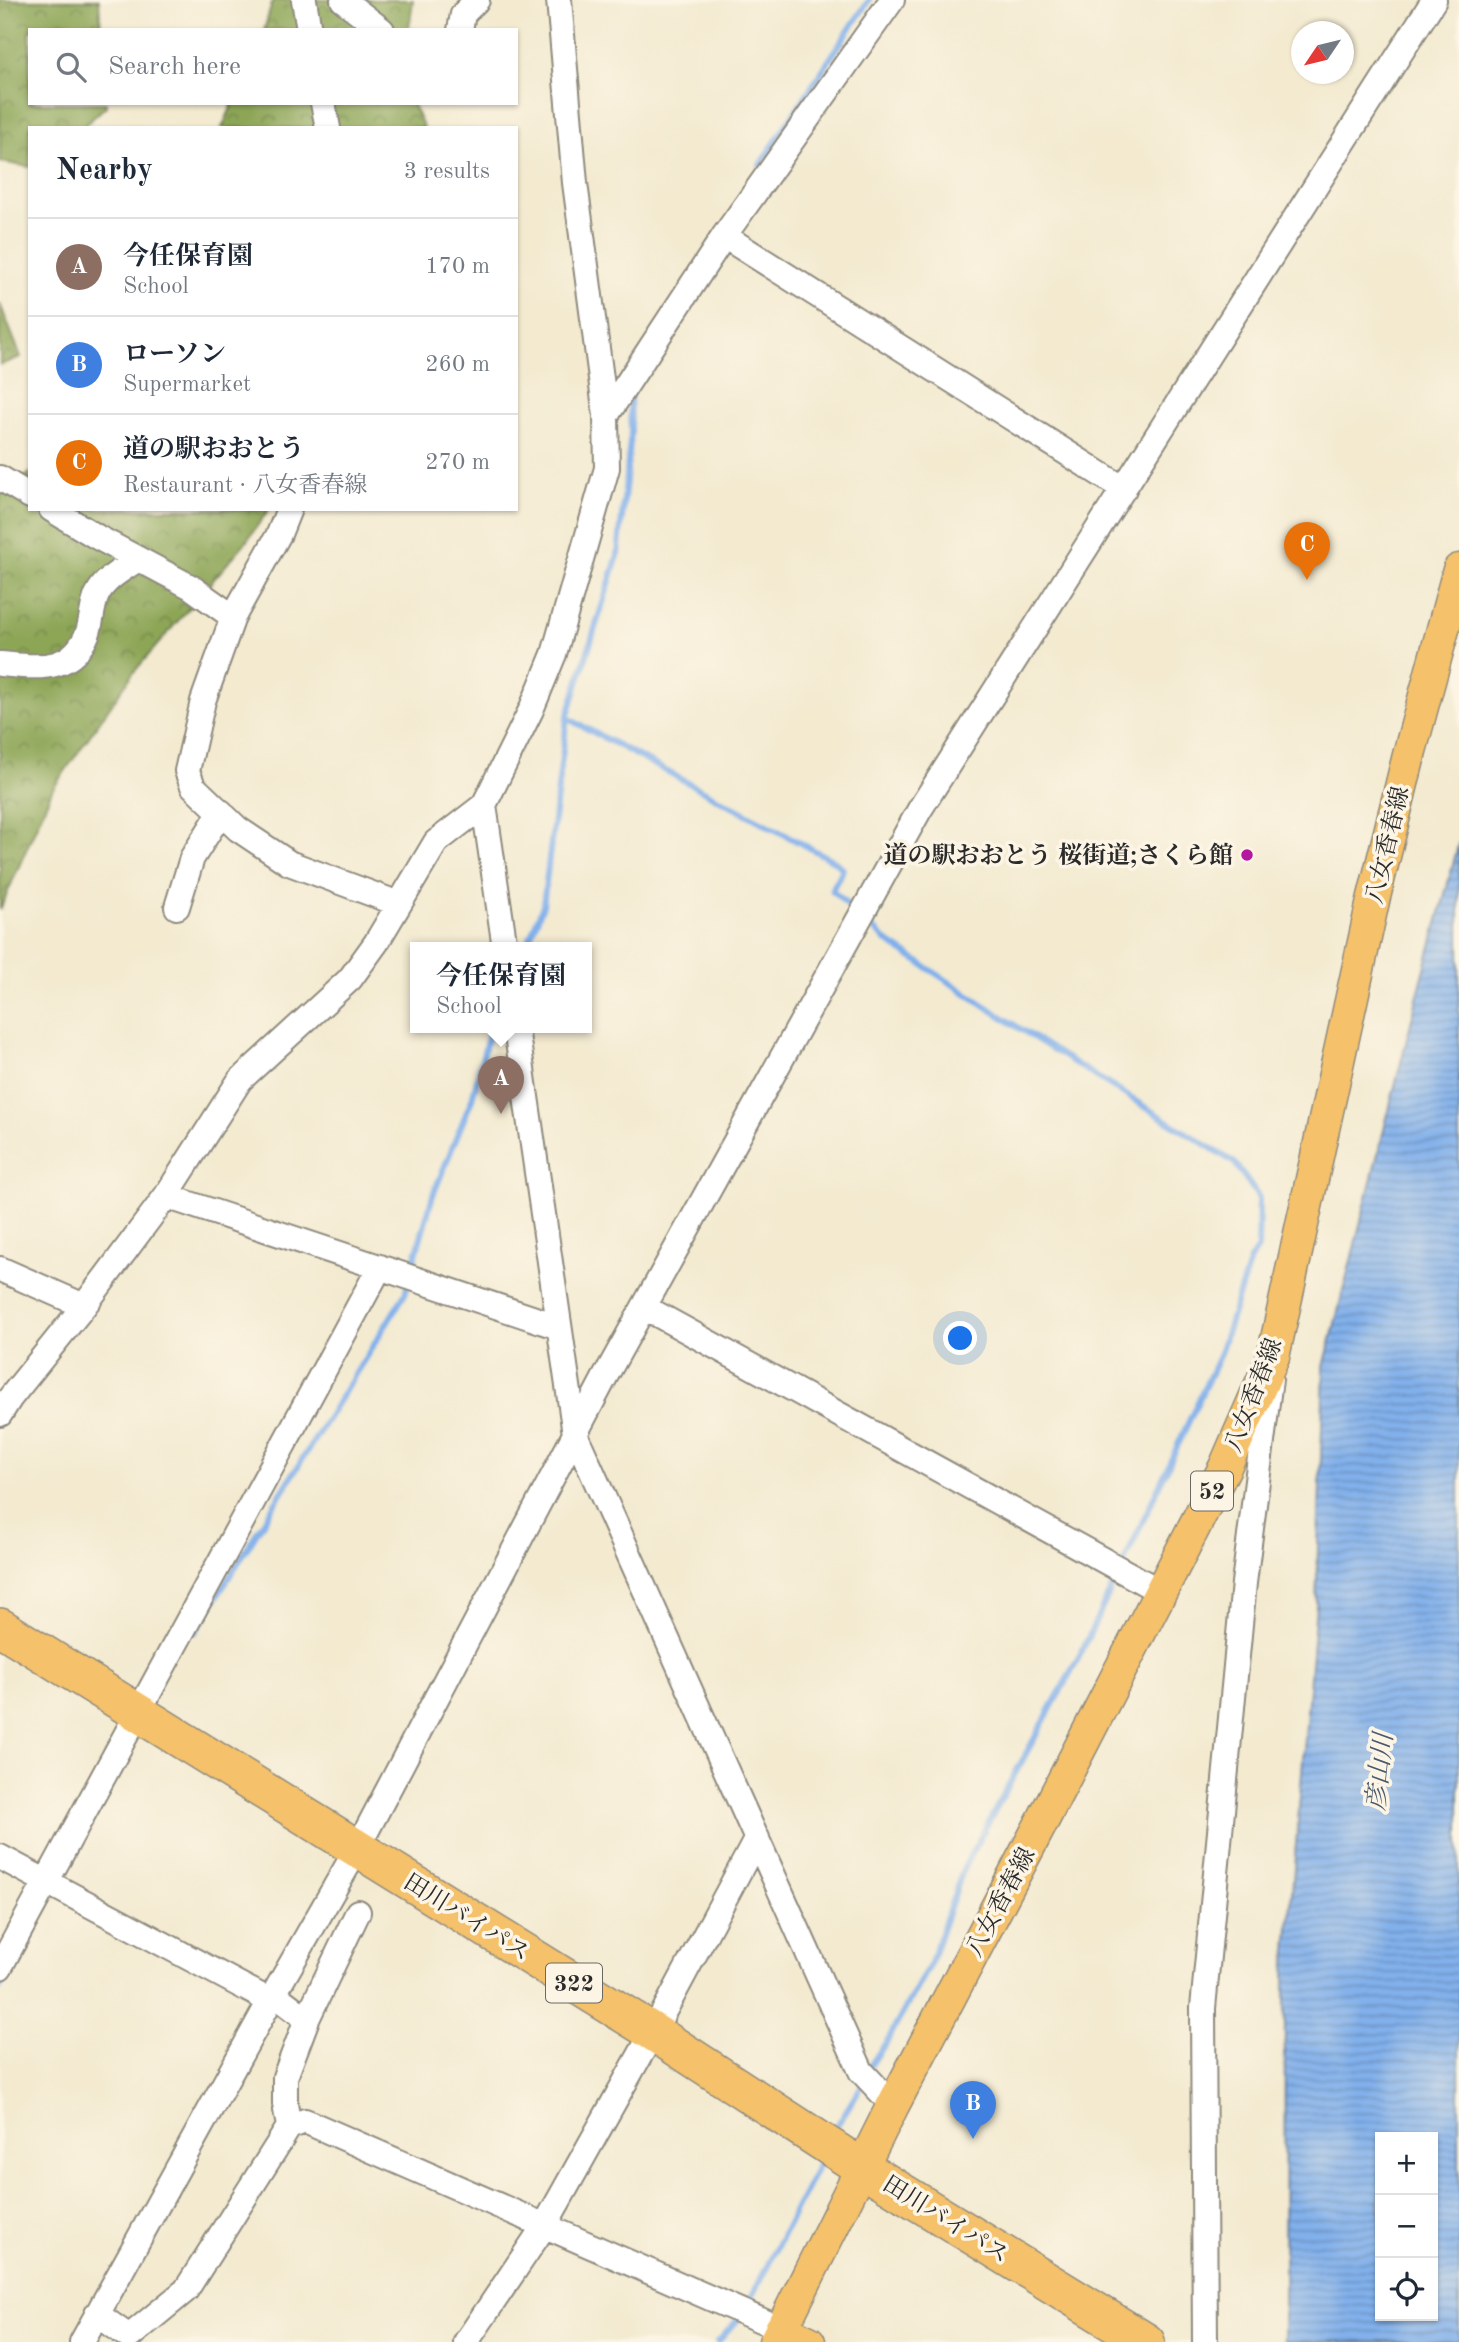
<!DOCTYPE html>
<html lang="en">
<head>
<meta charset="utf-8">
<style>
	:root { --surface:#fff; --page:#f6f6f7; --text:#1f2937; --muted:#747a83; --line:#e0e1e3; --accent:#b45309 }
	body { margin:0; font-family:"Old Standard TT","Noto Serif JP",serif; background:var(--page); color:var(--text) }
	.controls { position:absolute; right:21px; bottom:21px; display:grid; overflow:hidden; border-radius:0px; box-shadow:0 2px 5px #0004 }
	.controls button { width:63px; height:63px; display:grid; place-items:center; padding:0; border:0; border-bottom:2px solid var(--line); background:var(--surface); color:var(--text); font:35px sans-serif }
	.compass { position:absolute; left:1291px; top:21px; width:63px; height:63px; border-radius:50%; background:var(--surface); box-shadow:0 2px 5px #0004; rotate:235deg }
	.you { position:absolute; left:961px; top:1339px; width:24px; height:24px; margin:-18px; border:5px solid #fff; border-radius:50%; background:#1a73e8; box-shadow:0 0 0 10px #1a73e833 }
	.badge { display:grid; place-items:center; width:46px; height:46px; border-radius:50%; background:var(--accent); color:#fff; font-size:23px; font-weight:700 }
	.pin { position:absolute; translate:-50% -58px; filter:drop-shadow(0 2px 4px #0008) }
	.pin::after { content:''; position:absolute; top:37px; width:24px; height:21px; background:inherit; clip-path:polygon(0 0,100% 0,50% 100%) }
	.popup { position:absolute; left:410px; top:942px; width:182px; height:91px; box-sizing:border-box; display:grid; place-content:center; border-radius:0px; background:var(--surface); filter:drop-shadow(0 2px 5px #0005); font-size:23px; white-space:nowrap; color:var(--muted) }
	.popup b { font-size:26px; color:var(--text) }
	.popup::after { content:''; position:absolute; left:50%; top:100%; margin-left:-14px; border:14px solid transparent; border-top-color:var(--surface) }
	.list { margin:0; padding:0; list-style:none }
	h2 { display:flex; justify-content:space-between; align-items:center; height:91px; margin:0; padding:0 28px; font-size:30px }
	h2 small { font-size:23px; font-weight:400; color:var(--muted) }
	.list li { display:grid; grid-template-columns:46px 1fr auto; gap:21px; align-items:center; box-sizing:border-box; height:98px; padding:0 28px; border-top:2px solid var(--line) }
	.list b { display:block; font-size:26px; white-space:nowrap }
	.list p { margin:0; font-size:23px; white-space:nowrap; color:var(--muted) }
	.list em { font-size:23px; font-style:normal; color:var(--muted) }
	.icon { flex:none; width:38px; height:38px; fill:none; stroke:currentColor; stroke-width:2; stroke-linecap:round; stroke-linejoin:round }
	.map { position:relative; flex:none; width:1459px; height:2342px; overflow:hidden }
	.search { position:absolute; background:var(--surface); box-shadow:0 2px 5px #0004; left:28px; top:28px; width:490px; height:77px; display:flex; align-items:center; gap:18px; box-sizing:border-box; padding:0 24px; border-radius:0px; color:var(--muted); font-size:26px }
	.panel { position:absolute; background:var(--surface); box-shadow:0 2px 5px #0004; left:28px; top:126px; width:490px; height:385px; border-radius:0px }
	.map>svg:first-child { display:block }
	.forest { fill:url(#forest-crowns); stroke:#5c6841; stroke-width:2 }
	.water { fill:url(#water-rules); stroke:#566e8b; stroke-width:2; fill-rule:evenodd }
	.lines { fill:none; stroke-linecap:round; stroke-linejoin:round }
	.stream { stroke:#81b0eb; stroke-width:6 }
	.minor-casing { stroke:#8f8a7e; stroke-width:28 }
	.major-casing { stroke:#8f8a7e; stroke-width:35 }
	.highway-casing { stroke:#8f8a7e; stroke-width:40 }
	.minor { stroke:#fff; stroke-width:24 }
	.major { stroke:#f5c16b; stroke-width:32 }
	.highway { stroke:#f5c16b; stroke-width:37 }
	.poi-dot { fill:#b5179e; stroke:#fcf5e5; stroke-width:2.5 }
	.labels { text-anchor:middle; stroke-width:7; stroke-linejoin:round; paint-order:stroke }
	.shield { fill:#fcf5e5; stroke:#6a6863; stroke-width:2 }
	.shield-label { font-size:23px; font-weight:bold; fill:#2b2b2b }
	.street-label { font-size:24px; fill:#2b2b2b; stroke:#fcf5e5 }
	.poi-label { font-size:24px; font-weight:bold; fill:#2b2b2b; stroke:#fcf5e5; text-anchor:end }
	.water-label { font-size:26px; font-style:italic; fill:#495a6e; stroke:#fcf5e5 }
</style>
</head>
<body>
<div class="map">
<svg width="1459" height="2342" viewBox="0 0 1459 2342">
	<defs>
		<pattern id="forest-crowns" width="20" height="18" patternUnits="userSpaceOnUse" patternTransform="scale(1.75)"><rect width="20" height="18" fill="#8da657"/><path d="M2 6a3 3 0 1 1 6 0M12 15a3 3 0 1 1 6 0" fill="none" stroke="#738748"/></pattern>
		<pattern id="water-rules" width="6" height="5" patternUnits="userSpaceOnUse" patternTransform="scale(1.75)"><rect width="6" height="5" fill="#81b0eb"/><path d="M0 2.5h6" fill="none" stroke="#6a8fbf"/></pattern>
	</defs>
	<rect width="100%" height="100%" fill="#fcf5e5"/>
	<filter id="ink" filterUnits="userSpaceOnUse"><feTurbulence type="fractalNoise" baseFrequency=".0143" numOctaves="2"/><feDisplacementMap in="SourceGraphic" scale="14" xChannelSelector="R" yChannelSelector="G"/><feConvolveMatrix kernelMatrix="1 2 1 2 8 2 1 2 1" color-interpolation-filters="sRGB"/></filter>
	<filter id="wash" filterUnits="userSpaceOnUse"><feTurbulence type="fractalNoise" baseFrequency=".00686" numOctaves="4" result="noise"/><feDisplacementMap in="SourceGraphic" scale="28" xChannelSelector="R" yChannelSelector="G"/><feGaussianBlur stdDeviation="1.57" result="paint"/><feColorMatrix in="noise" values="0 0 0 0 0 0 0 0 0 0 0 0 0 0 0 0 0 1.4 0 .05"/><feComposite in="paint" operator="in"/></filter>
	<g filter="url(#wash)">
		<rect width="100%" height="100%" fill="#f3ead0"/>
		<path class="forest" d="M0,0H99L101,30H30V103H106V106L82,128H30V167L0,162Z
			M273,0H413L409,30H264Z
			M233,103H412L424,128H222Z
			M0,304L21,357L0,365Z
			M30,473V509H269L246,542L134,672L52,790L0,910V495Z"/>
		<path class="water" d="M1459,842V2342H1284L1285,1975L1316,1605L1324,1367L1421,983ZM1380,2137H1433V2316H1380Z"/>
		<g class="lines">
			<path class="stream" d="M760,165L869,0
				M567,718L834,861L843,869L832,890L856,913
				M864,920L888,942L1039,1041L1235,1163L1259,1198L1258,1248L1250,1260L1219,1356L1123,1564
				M526,948L543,905L567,718L618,555L631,432L630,395
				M411,1272L433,1195L472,1099L490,1028
				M195,1632L405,1294L408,1283
				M0,1987L8,1972
				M868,2069L889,2038L931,1962L964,1867L1080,1655L1118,1574
				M831,2135L864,2082
				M746,2308L823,2155
				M718,2342L740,2317"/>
		</g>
	</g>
	<g filter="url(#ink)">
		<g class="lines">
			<defs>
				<path id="minor" d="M304,0L309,30
					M343,0L382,30
					M460,30L463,14L477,0
					M323,103L328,128
					M724,236L1124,489
					M606,416L724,236L892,0
					M0,478L30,496
					M51,509L97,537L191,587L233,617L279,534L289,509
					M233,617L203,701L187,771L193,786L238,829L289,863L399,904
					M0,664C37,667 72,674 88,632C92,620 92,606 97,595C105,578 124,569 138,559
					M484,805L505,948
					M177,907L192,858L221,812
					M516,1028L575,1434L861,2071L893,2105
					M166,1196L559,1327
					M0,1269L84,1306
					M644,1307L1161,1592
					M0,1414L10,1398L84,1306L166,1196L240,1080L350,979L376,943L436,842L484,805L531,710L554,654L607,468L606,416L575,183L559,0
					M0,1857L270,2001
					M0,1967L380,1267
					M274,1994L307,2019L285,2077V2104L289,2127
					M307,2019L358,1912
					M97,2314L129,2337L186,2290L289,2127L305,2121L781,2329
					M82,2342L270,2001L357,1849L605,1377L920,809L1434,0
					M466,2342L545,2225L653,2032L757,1838
					M1205,2342L1203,2008L1244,1583L1270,1379"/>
				<path id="major" d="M781,2329L809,2342
					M775,2342L893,2105L1045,1816L1225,1467L1273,1357L1373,901L1410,751L1459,570"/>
				<path id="highway" d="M0,1627L653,2032L861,2167L1146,2342"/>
			</defs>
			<use href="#minor" class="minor-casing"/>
			<use href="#major" class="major-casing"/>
			<use href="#highway" class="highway-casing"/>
			<use href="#minor" class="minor"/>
			<use href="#major" class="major"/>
			<use href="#highway" class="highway"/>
		</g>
	</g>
	<circle class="poi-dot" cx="1247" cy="855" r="7"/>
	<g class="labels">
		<g class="shield">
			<rect x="1191" y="1471.5" width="42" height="39" rx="5"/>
			<rect x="546" y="1963.5" width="56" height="39" rx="5"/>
		</g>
		<g class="shield-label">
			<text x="1212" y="1499">52</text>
			<text x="574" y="1991">322</text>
		</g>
		<g class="street-label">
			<text transform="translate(1387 845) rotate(-77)" y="8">八女香春線</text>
			<text transform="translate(1253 1395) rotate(-69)" y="8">八女香春線</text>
			<text transform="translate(1000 1902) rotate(-62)" y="8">八女香春線</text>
			<text transform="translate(467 1917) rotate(32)" y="8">田川バイパス</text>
			<text transform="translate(946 2219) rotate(32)" y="8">田川バイパス</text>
		</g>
		<g class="poi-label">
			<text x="1233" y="863">道の駅おおとう 桜街道;さくら館</text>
		</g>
		<g class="water-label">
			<text transform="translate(1379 1772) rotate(-84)" y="9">彦山川</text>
		</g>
	</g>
</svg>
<div class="controls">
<button>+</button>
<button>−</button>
<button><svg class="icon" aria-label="locate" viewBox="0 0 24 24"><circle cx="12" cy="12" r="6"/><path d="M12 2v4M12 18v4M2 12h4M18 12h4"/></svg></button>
</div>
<svg class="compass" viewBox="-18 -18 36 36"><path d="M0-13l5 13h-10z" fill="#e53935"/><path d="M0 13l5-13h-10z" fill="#747a83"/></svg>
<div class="you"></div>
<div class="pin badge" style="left:501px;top:1114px;background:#8d6e63">A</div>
<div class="popup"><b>今任保育園</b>School</div>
<div class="pin badge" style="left:973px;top:2139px;background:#3f7fe0">B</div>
<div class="pin badge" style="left:1307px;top:580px;background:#e8710a">C</div>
<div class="search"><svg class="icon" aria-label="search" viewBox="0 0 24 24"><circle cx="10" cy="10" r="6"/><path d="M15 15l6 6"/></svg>Search here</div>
<section class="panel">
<h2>Nearby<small>3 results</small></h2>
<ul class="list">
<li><span class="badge" style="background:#8d6e63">A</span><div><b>今任保育園</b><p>School</p></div><em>170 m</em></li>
<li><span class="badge" style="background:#3f7fe0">B</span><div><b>ローソン</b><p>Supermarket</p></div><em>260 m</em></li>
<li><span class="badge" style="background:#e8710a">C</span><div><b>道の駅おおとう</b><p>Restaurant · 八女香春線</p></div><em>270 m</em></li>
</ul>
</section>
</div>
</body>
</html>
